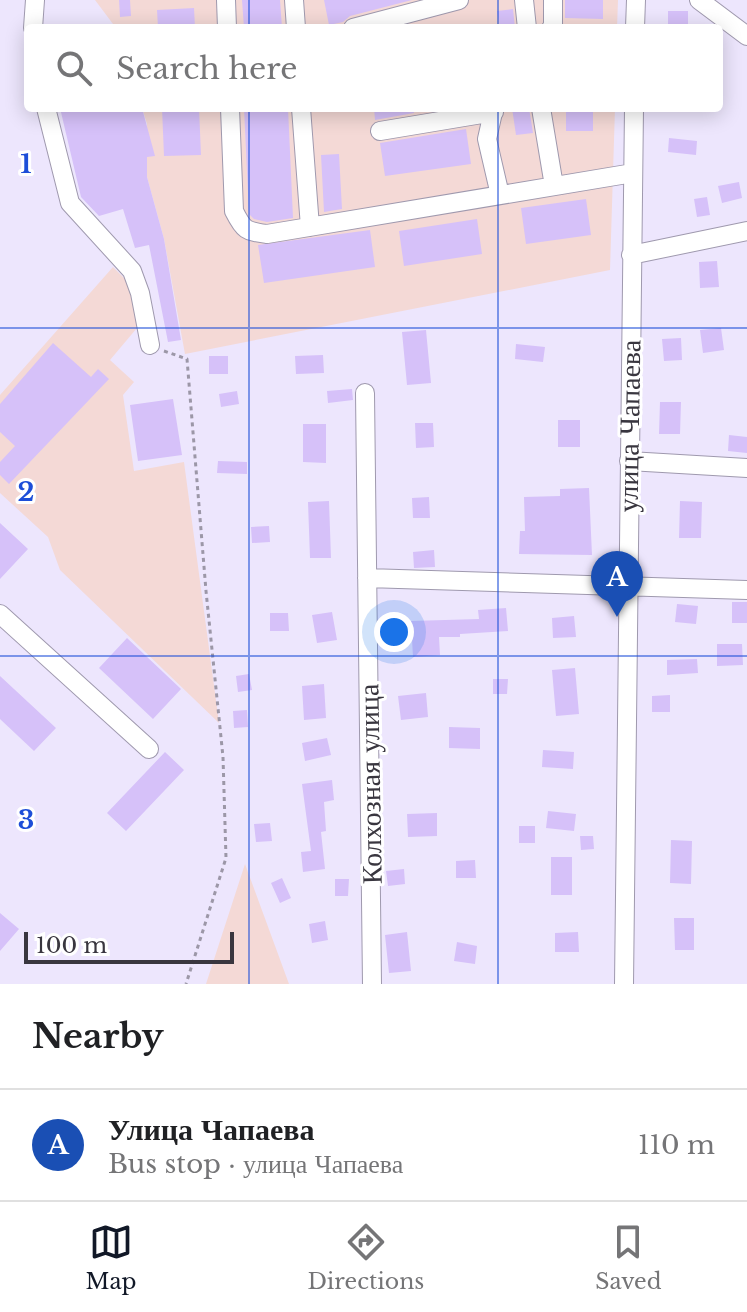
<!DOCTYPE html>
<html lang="en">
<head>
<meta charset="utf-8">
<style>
	:root { --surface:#fff; --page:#f6f6f6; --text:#202124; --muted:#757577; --line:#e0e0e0; --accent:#111827 }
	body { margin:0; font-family:"Libre Baskerville",serif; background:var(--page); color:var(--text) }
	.scale { position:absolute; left:24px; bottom:20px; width:210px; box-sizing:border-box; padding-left:8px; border:4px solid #39363f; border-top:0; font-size:22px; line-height:28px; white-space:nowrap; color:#39363f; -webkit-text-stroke:6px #fff; paint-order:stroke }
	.you { position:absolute; left:394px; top:632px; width:28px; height:28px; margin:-20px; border:6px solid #fff; border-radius:50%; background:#1a73e8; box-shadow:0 0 0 12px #1a73e833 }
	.badge { display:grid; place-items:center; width:52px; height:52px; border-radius:50%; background:var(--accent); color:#fff; font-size:26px; font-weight:700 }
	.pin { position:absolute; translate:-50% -66px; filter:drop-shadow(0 2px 4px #0008) }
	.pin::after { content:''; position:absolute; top:42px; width:28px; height:24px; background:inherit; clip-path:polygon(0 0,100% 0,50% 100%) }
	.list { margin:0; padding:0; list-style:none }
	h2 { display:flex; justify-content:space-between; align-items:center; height:104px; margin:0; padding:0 32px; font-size:34px }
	h2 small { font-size:26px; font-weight:400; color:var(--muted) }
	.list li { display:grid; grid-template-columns:52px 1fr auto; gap:24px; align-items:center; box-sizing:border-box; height:112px; padding:0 32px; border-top:2px solid var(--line) }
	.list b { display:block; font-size:30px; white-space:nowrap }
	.list p { margin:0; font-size:26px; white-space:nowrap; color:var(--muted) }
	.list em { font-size:26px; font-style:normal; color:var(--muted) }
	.icon { flex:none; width:44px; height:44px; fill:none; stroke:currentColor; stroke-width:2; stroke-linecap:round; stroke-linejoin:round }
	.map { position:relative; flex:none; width:747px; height:984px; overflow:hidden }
	.search { position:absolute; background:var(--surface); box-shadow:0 4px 20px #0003; left:24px; right:24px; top:24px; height:88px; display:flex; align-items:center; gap:20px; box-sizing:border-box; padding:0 28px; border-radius:8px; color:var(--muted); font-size:30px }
	.sheet { height:216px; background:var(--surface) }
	nav { display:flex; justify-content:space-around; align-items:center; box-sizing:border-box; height:112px; border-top:2px solid var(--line); background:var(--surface); font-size:22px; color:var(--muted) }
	nav a { display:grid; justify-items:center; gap:4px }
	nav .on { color:var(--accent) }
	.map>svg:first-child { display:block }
	.industrial { fill:#f4d9d6 }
	.building { fill:#d6c1f9 }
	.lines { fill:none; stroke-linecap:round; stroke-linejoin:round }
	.minor-casing { stroke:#9f99ae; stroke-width:20 }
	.path { stroke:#9c97a7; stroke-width:3; stroke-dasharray:4 4; stroke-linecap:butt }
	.minor { stroke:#fff; stroke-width:18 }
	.grid { fill:none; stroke:#1d4ed8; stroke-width:2; stroke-opacity:0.55 }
	.labels { text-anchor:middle; stroke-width:6; stroke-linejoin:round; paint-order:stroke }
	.street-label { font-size:28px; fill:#39363f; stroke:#fff }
	.grid-label { font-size:26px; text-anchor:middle; font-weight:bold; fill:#1d4ed8; stroke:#fff; stroke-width:6; stroke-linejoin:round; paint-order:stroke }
</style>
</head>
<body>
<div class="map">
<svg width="747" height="984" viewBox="0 0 747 984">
	<rect width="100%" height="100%" fill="#ede6fd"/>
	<path class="industrial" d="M95,0H618L617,28H116Z
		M142,108H615L610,270L185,354L164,239L147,177V124Z
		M113,267L130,284L137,328L110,360L134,382L123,395L134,471L184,462L219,723L60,570L48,537L0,493V395Z
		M245,864L289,984H206Z"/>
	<path class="building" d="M119,0H130L131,16L120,17Z
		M242,0H280L282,28H244Z
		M324,0H412L350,16L343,22L329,25Z
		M565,0H603V19L565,18Z
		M194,8L195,28H158L157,10Z
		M513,9L515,28H500L497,11Z
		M668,11H688V28H668Z
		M60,108H142L155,156L147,157V177L164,239L181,340L168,342L149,245L135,248L123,209L99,216L81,197Z
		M162,108H199L201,155L164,156Z
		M244,108H288L293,218L267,222L254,219L249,214Z
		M374,108H413L414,113L375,120Z
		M512,108H529L533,133L516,135Z
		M566,108H593V131H566Z
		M466,129L471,164L385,176L380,143Z
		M669,138L697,141L696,155L668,152Z
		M339,154L342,209L324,212L321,155Z
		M739,182L742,198L722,203L718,186Z
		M707,197L710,215L697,217L694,199Z
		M586,199L591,235L526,244L521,208Z
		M477,219L482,254L404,266L399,231Z
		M370,230L375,267L264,283L258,245Z
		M717,261L719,287L700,288L699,262Z
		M721,328L724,350L703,353L700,330Z
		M426,330L431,383L407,385L402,332Z
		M681,338L682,360L664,361L662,339Z
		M53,343L91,377L98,369L109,379L9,484L0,475V462L15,446L0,432V404Z
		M516,344L545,347L543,362L515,359Z
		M323,355L324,373L296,374L295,356Z
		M209,356H228V374H209Z
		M352,389L353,400L328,403L327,391Z
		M237,391L239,404L221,407L219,394Z
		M173,399L182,455L138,461L130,405Z
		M660,402H681L680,434H659Z
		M558,420H580V447H558Z
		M415,423H433L434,447L416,448Z
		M303,424H326V463L303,462Z
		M729,435L747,437V453L728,451Z
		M218,461L247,462V474L217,473Z
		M589,488L592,555L519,554L520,531H525L524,497L560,496V489Z
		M429,497L430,518H413L412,498Z
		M329,501L331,558H310L308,502Z
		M680,501L702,502L701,538H679Z
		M0,523L28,549L0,579Z
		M269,526L270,542L252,543L251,527Z
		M434,550L435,567L414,568L413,552Z
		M732,602H747V623H732Z
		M677,604L698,606L696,624L675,622Z
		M506,608L508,631L460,634V637H439L440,655L413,657L411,621L479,619L478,610Z
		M332,612L337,640L317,643L312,615Z
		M270,613H288L289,631H270Z
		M574,616L576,637L553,638L552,618Z
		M127,638L181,689L153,719L99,668Z
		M717,644H742L743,665L717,666Z
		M697,659L698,673L667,675V660Z
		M575,668L579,714L556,716L552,670Z
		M249,674L252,690L238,692L236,676Z
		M0,676L56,728L34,751L0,719Z
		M493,679H508L507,694H493Z
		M324,684L326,718L304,720L302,686Z
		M426,693L428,717L401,720L398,696Z
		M670,695V712H652V696Z
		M247,710L248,727L234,728L233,711Z
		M449,727L480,728V749L449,748Z
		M327,738L331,755L305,761L302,743Z
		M543,750L574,752L573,769L542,767Z
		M165,752L184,770L126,831L107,813Z
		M332,780L334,800L324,802L326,831L321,832L325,869L303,872L301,852L311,851L302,784Z
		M548,811L576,814L574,831L546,828Z
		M437,813V836L408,837L407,814Z
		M270,823L272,841L256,842L254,824Z
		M519,826H535V843H519Z
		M580,836H593L594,849L581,850Z
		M671,840L692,841L691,884L670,883Z
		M551,857H572V895H551Z
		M475,860L476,878H456V861Z
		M404,869L405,884L388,886L386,871Z
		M282,878L291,898L280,903L271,883Z
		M335,879H349L348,896H335Z
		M0,913L19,929L0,951Z
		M674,918H694V950H675Z
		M325,921L328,940L312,943L309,924Z
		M407,932L411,971L389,973L385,935Z
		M578,932L579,952H555V933Z
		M457,942L477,946L475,964L454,961Z"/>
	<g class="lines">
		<defs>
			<path id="minor" d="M226,0L227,28
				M294,0L296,28
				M524,0L527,28
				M699,0L747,36
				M33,28L35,0
				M353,28L459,0
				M551,28L553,27V0
				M635,28L636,0
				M46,108L70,203L132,271L140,293L150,345
				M230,108L234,211C244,231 246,231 267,234L633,173
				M301,108L310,227
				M494,108L487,139L500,195
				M541,108L554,186
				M380,131L494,112
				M631,255L747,231
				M365,393L372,984
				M629,461L747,468
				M367,578L747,590
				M0,614L149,749
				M624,984L634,108"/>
		</defs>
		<use href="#minor" class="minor-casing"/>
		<path class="path" d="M164,351L187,359L206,591L223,757L226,858L186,984"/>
		<use href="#minor" class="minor"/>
	</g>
	<path class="grid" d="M249,0V28M498,0V28M249,108V984M498,108V984M0,328H747M0,656H747"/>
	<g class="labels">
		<g class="street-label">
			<text transform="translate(629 426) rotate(-89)" y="10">улица Чапаева</text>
			<text transform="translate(370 784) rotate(-91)" y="10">Колхозная улица</text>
		</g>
	</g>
	<g class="grid-label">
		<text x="26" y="173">1</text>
		<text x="26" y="501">2</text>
		<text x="26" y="829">3</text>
	</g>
</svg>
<div class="scale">100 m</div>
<div class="you"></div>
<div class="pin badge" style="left:617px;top:617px;background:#1a4fb4">A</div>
<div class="search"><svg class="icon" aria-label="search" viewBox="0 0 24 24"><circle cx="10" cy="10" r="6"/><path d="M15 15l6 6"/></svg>Search here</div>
</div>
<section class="sheet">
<h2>Nearby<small></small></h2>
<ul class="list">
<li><span class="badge" style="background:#1a4fb4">A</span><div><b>Улица Чапаева</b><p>Bus stop · улица Чапаева</p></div><em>110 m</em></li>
</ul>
</section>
<nav>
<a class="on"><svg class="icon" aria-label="map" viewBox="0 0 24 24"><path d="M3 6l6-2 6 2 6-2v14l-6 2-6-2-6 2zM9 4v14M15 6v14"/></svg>Map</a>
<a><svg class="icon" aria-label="directions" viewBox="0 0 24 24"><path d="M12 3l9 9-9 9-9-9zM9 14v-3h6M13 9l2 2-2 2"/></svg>Directions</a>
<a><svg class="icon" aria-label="saved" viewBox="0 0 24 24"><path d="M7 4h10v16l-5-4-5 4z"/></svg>Saved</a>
</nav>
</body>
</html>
